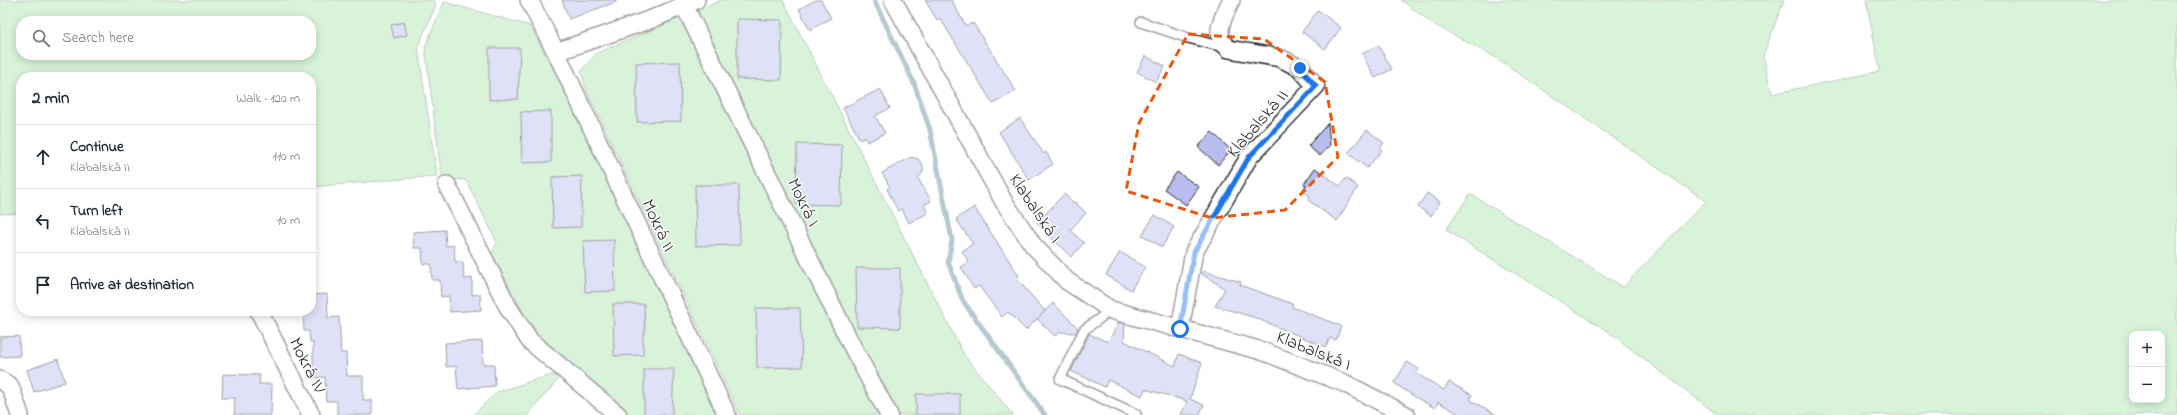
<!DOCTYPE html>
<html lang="en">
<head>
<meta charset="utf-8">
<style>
	:root { --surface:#fff; --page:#f2f2f3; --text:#1f2937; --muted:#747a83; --line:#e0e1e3 }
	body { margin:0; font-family:"Indie Flower",sans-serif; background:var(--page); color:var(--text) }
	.controls { position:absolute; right:12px; bottom:12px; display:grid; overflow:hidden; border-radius:8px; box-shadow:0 2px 10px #0003 }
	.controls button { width:36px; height:36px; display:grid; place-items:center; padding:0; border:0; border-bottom:1px solid var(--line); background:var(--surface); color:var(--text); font:20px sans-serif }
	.stop { position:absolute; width:12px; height:12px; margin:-9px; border:3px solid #1a73e8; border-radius:50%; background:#fff }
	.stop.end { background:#1a73e8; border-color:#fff; box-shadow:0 1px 4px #0008 }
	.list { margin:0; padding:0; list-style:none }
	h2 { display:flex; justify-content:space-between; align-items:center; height:52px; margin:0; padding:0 16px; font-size:17px }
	h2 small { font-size:13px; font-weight:400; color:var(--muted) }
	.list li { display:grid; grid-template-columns:26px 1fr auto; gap:12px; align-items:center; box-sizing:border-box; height:64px; padding:0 16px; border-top:1px solid var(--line) }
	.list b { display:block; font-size:15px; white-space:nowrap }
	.list p { margin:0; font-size:13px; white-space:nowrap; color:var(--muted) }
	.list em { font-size:13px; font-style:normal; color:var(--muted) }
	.icon { flex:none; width:22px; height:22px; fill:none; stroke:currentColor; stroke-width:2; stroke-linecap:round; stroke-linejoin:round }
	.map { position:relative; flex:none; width:2177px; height:415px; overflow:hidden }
	.search { position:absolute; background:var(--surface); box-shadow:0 2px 10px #0003; left:16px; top:16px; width:300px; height:44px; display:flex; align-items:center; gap:10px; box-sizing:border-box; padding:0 14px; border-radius:16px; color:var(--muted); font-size:15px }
	.panel { position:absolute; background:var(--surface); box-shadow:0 2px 10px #0003; left:16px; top:72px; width:300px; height:244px; border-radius:16px }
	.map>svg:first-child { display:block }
	.green { fill:#a9e5ac; stroke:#6a886c; fill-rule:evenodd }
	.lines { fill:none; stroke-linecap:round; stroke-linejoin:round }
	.stream { stroke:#5a8993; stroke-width:5 }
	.building { fill:#b8bdee; stroke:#2b2b2b }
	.service-casing { stroke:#2b2b2b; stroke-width:12 }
	.minor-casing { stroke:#2b2b2b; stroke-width:20 }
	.service { stroke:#fff; stroke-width:9 }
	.minor { stroke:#fff; stroke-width:17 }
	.route { stroke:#1a73e8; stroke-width:5 }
	.marked { fill:none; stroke:#e8590c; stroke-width:3; stroke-dasharray:8 5; stroke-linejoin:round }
	.labels { text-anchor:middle; stroke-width:3; stroke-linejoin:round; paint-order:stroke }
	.street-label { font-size:18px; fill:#2b2b2b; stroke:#fff }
</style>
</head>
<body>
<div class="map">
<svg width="2177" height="415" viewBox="0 0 2177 415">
	<rect width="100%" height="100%" fill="#fff"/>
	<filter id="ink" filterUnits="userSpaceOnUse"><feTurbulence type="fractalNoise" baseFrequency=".025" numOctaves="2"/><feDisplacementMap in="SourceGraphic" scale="8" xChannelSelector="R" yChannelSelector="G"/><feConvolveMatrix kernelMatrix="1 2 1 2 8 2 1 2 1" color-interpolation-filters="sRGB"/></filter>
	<g filter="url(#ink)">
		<path class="green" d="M0,0H434L436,5L418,47L437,176L311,187V77H21V213L0,214ZM21,21H311V55H21Z
			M722,0H783L964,355L1013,415H740L586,89L581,71L597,53Z
			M1401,0H1784L1763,56L1772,94L1880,71L1866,0H2177V415H1718L1606,330L1446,230L1470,194L1623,287L1706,201L1495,57L1433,24ZM2132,334H2162V400H2132Z
			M444,2L530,26L558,77L720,415H630L552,348L527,320L492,254L497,242L466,180L442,179L425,47Z
			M551,375L560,377L528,415H473L497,392Z"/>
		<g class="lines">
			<path class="stream" d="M874,0L914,83L930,130L952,240L948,262L963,301L1045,415"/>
		</g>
		<path class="building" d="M562,0H616V2L569,19Z
			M816,0H821L831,18L810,30L799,9Z
			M925,0H951L966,26L973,23L1016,91L993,104L940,18L937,20Z
			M1318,10L1341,28L1325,49L1302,32Z
			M737,19L782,20L781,80L737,79Z
			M404,22L407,35L394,38L391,25Z
			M1378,45L1392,69L1375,78L1362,54Z
			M489,48H520L518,99L489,100Z
			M1145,56L1165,66L1156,82L1137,72Z
			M680,62L681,121L637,122L636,63Z
			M880,89L890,108L875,116L885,133L867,142L865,137L860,140L843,108Z
			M551,111V162L522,163L521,112Z
			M1020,118L1044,154L1046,152L1053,164L1029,180L999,132Z
			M1328,123L1330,145L1320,156L1308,146Z
			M1367,130L1384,143L1380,148L1382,150L1367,168L1348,153Z
			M1212,132L1231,150L1218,165L1198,147Z
			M797,144L842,145L841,205L796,204Z
			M911,157L918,159L923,165V172L918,178L931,201L924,205L928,213L909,223L902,209L898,211L887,189L890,187L882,173Z
			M1315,168L1340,186L1346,178L1358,187L1337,221L1308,200L1310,197L1303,190L1306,185L1304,184Z
			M1177,172L1199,187L1186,205L1164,189Z
			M582,176L581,227L553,228L552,177Z
			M695,185H739L740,245L696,246Z
			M1427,193L1440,202L1431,216L1418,207Z
			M1064,194L1074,203L1075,202L1086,213L1070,230L1084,243L1071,257L1037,223Z
			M974,207L1019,276L1016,278L1045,311L1026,330L1008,312L1002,317L979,286L974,289L961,267L969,262L962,251L973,244L956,219Z
			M1155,215L1174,227L1162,247L1142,235Z
			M445,230L446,246L454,245L455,262H463L464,279L472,278V295L480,294L481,310L450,312L449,296L441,297L440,280H432L431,264H423L422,248H414L413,232Z
			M614,240L615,291L585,292L583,241Z
			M1120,252L1145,267L1131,290L1106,275Z
			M856,268H900V328L857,327Z
			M1203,271L1241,282L1240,285L1293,304L1292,307L1341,326L1336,340L1330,338L1326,347L1253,317L1215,306L1225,289L1202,274Z
			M327,294L328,318L339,317L341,353H346L347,376H363V400H372V415H337V401H326L325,377L313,378V342H310L309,331H304L303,311H311V295Z
			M1053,303L1078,328L1076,333L1060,332L1055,336L1037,319Z
			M613,304H644L645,333L643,334V355L614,356Z
			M756,308H800L802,367L757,368Z
			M1119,322L1125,324L1124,341L1175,366L1179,354L1202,363L1190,399L1204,405L1199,415H1181L1187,401L1145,389L1142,396L1108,380L1105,387L1071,371L1089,334L1108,342Z
			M19,336L20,356L0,357V337Z
			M482,341L483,364H494L495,386L458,389L456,366L446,367L445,343Z
			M58,359L65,382L34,392L27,370Z
			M1407,362L1419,369L1416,373L1444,390L1449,382L1472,395L1470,400L1497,415H1461L1438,402L1435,408L1415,397L1394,383Z
			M644,369H674L672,415H644Z
			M223,374L260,375L259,384H272L271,415H234L235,398H222Z
			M916,394H960V415H916Z"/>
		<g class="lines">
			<defs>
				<path id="service" d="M1141,22L1188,38L1227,48
					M1111,310L1084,330L1060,379L1136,414"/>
				<path id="minor" d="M529,0L556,52L727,415
					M893,0L1004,202L1033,245L1067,281L1111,310L1262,351L1344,383L1406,415
					M684,5L851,344L889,415
					M556,52L652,19L696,0
					M447,185L508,307L530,341L618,415
					M259,311L311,415
					M1180,329L1194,252L1249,157L1316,86L1300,68L1280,58L1229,49C1211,34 1224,18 1231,0
					M0,380L10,386L20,415"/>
			</defs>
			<use href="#service" class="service-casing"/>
			<use href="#minor" class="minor-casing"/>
			<use href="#service" class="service"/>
			<use href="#minor" class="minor"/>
		</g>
	</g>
	<g class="lines" filter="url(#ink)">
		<path class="route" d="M1180,329L1194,252L1249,157L1316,86L1300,68"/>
	</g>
	<path d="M0 0H2177V415H0ZM1188,34L1264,39L1325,82L1338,157L1285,210L1212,218L1126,191L1139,123Z" fill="#fff" fill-opacity=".55" fill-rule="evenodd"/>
	<path class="marked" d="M1188,34L1264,39L1325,82L1338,157L1285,210L1212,218L1126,191L1139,123Z"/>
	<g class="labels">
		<g class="street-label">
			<text transform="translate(1257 123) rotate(-49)" y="6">Klabalská II</text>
			<text transform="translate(804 202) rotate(64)" y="6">Mokrá I</text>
			<text transform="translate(1036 208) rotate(56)" y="6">Klabalská I</text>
			<text transform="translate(659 225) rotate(65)" y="6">Mokrá II</text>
			<text transform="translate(1314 350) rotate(22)" y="6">Klabalská I</text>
			<text transform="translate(308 365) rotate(63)" y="6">Mokrá IV</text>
		</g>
	</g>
</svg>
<div class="controls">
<button>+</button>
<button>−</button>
</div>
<div class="stop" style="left:1180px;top:329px"></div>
<div class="stop end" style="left:1300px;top:68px"></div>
<div class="search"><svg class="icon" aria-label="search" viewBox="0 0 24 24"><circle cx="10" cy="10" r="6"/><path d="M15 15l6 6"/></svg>Search here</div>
<section class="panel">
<h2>2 min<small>Walk · 120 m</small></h2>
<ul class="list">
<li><svg class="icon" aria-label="ahead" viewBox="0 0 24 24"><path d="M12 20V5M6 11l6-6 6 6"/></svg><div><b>Continue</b><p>Klabalská II</p></div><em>110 m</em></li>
<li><svg class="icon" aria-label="left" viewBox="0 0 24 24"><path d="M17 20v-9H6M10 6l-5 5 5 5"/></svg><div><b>Turn left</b><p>Klabalská II</p></div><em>10 m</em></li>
<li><svg class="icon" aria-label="arrive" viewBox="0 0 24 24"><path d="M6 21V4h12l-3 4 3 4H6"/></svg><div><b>Arrive at destination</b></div></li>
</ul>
</section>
</div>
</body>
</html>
